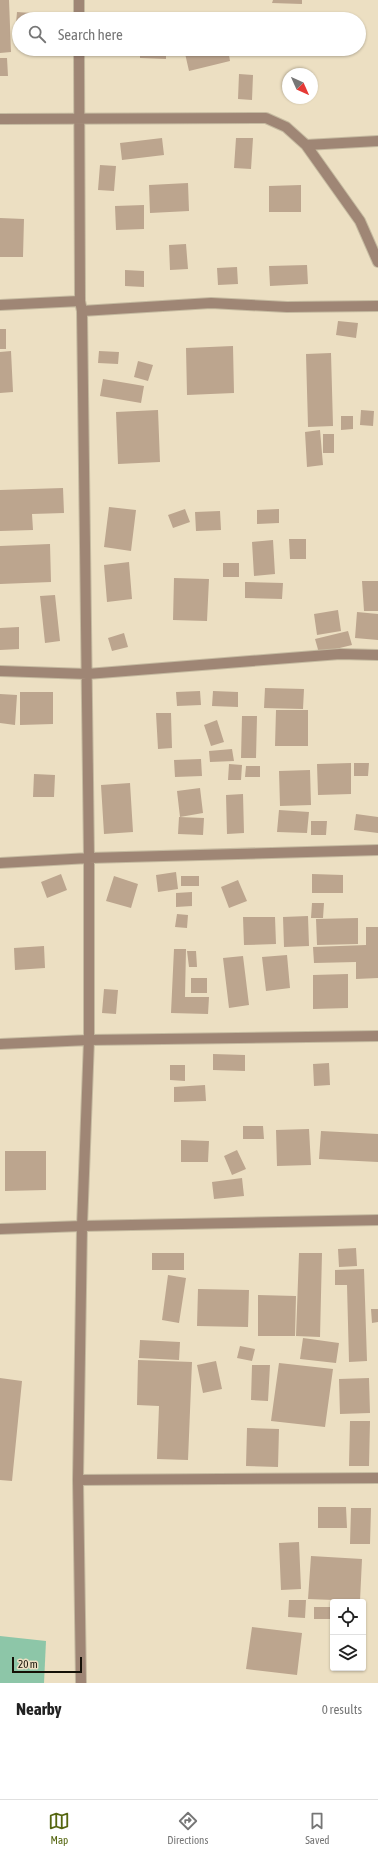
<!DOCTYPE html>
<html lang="en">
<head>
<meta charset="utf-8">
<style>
	:root { --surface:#fff; --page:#f6f6f6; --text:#222; --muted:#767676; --line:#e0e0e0; --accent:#556610 }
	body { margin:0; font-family:"Asap Condensed",sans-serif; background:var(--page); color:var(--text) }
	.controls { position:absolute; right:12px; bottom:12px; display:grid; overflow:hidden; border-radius:4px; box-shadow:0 1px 3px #0004 }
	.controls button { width:36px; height:36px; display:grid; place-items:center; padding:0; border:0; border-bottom:1px solid var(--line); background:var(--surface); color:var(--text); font:20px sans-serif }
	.compass { position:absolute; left:282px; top:68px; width:36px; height:36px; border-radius:50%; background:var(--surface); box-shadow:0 1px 3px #0004; rotate:135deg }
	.scale { position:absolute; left:12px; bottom:10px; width:70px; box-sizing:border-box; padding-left:4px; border:2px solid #141006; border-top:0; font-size:11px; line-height:14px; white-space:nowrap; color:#141006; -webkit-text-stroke:3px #ecdfc2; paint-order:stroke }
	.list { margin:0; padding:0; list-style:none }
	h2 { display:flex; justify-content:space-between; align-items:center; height:52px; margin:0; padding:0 16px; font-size:17px }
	h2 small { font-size:13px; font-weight:400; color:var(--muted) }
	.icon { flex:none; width:22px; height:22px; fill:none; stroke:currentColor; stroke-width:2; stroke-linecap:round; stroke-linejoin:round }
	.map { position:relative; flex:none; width:378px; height:1683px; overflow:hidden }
	.search { position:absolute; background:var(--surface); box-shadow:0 1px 3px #0004; left:12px; right:12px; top:12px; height:44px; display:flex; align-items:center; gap:10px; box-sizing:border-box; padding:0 14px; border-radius:22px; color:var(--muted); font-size:15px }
	.sheet { height:116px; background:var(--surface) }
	nav { display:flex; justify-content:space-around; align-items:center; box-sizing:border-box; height:56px; border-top:1px solid var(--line); background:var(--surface); font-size:11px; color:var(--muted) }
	nav a { display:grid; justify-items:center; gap:2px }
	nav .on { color:var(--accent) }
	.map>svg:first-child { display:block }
	.green { fill:#8dc6a8 }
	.building { fill:#bca58e }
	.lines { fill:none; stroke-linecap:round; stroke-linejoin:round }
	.street-casing { stroke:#c5baa0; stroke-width:12 }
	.street { stroke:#9f8675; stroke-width:10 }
</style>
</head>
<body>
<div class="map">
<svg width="378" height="1683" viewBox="0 0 378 1683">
	<rect width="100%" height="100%" fill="#ecdfc2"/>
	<path class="green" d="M0,1636L46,1641L44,1683H0Z"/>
	<path class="building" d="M0,0H9L11,52L0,53Z
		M273,0H302V4L272,3Z
		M17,12L32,13L31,19H19V35H15Z
		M140,49H166V59L140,58Z
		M184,49H228L230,61L189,71Z
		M0,58H7L8,76H0Z
		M239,74L253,75L252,100L238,99Z
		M162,138L164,155L122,160L120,143Z
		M236,138H253L251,169L234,168Z
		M100,165L116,166L114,191L98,190Z
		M188,183L189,211L150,213L149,185Z
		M301,185V212H269V186Z
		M144,205V229L116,230L115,206Z
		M0,218L24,219L23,257H0Z
		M186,244L188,269L170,270L169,245Z
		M307,265L308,284L270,286L269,266Z
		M237,267L238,284L218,285L217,268Z
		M125,270L144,271V287L125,286Z
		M338,321L358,323L356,338L336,335Z
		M0,329H6V349H0Z
		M233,346L234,393L187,395L186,348Z
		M11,351L13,392L0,393V352Z
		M99,351L119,352L118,364L98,363Z
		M331,353L333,426L308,427L306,354Z
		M138,361L153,365L148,381L134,377Z
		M103,379L144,386L141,403L100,396Z
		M158,410L160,462L118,464L116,412Z
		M361,410L374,411L373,426L360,425Z
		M341,416H353V429L341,430Z
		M320,430L323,465L307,467L305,432Z
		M323,434H334V453H323Z
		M63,488L64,513L32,514L33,530L0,531V490Z
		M109,507L136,510L131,551L104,547Z
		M185,509L190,522L173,528L168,515Z
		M279,509V523L257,524V510Z
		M220,511L221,530L196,531L195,512Z
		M289,539H306V559H290Z
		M273,540L275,574L254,576L252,542Z
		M50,544L51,582L0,584V546Z
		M129,562L132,599L107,602L104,565Z
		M223,563H239V577H223Z
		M174,578L209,579L207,621L173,620Z
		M362,581H378V611H364Z
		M245,582L283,583L282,599L245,598Z
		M55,595L60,641L45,643L40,596Z
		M338,610L341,631L317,635L314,614Z
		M357,612L378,614V640L355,638Z
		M19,627V649L0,650V628Z
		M348,631L352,645L319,653L315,639Z
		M124,633L128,647L112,651L108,638Z
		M265,688L304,689L303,709L264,708Z
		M200,691L201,705L177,706L176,692Z
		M213,691L238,692V707L212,706Z
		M20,692H53V724L20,725Z
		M0,694L17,695L15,725L0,723Z
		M276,710H308V746H275Z
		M156,713H171L172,748L158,749Z
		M242,716H257L256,758H241Z
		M217,720L224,742L211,746L204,725Z
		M232,749L234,761L210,762L209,751Z
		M201,759L202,776L175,777L174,760Z
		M351,763V794L318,795L317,764Z
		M354,763H369L368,776H354Z
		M229,764L242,765L241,780H228Z
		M246,766H260V777H245Z
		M310,770L311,805L280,806L279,771Z
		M34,774L55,775L54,797H33Z
		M130,783L133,832L104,834L101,785Z
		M200,788L203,813L180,817L177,791Z
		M243,794L244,833L227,834L226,795Z
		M279,810L309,812L307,833L277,832Z
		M356,814L378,817V833L354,830Z
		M179,817L204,818L203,835L178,834Z
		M311,821H327L326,835H311Z
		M176,872L178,889L158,892L156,875Z
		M61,874L67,890L47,898L41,882Z
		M312,874L343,875V893H312Z
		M114,876L138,884L131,908L106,901Z
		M181,876H199V886H181Z
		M238,880L247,901L229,908L221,887Z
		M192,892V906L176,907V893Z
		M312,903H324L323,918H311Z
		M177,914L188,915L187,928L175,927Z
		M308,916L309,946L284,947L283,917Z
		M243,917H275L276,944L244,945Z
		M358,918V944L317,945L316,919Z
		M366,927H378V978L356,979V962L314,963L313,947L366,945Z
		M44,946L45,968L15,970L14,948Z
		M174,949H186L185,997H209L208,1014L171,1013Z
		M187,951H196L197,967H189Z
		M287,955L290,988L266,991L262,957Z
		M243,956L249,1005L229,1008L223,958Z
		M348,974V1008L313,1009V975Z
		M191,978H207V993H191Z
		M104,989L118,990L116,1014L102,1013Z
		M213,1054L245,1055V1071L213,1070Z
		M329,1063L330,1085L314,1086L313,1064Z
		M170,1065H185V1081L170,1080Z
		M205,1085L206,1101L174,1102V1087Z
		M243,1126H263L264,1139H243Z
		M309,1129L311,1165L277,1166L276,1130Z
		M321,1131L378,1134V1162L319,1159Z
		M181,1140L209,1141L208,1162H181Z
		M237,1150L246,1169L232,1175L224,1156Z
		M5,1151H46V1190L5,1191Z
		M242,1178L244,1196L214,1199L212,1182Z
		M356,1248L357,1266L339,1267L338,1249Z
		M152,1253H184V1270H152Z
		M299,1253H322L320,1337L296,1336Z
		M364,1269L367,1361L349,1362L347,1285H335V1270Z
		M168,1275L186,1278L179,1323L162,1320Z
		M198,1289L249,1290L248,1327L197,1326Z
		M258,1295L296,1296L295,1336H258Z
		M371,1309H378V1322L372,1323Z
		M303,1338L339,1343L336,1363L300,1359Z
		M140,1340L180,1342L179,1360L139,1358Z
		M240,1346L255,1349L252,1361L237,1358Z
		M138,1360L192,1362L188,1460L157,1459L159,1406L137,1405Z
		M216,1361L222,1389L203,1393L197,1365Z
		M279,1363L333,1369L325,1427L271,1421Z
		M252,1365H270L268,1401L251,1400Z
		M0,1378L22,1381L12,1481L0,1480Z
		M369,1378L370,1413L340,1414L339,1379Z
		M350,1421H370L369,1466H349Z
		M247,1428L279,1429L278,1467L246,1466Z
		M318,1507H346L347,1528H318Z
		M351,1508H371L370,1544H350Z
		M299,1542L301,1589L281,1590L279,1543Z
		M311,1556L362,1559L360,1601L308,1599Z
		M289,1600H306L305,1618L288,1617Z
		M314,1607H333V1619H314Z
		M252,1627L302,1633L297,1675L246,1669Z"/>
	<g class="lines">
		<defs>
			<path id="street" d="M79,0V19
				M79,49L80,301L82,311L89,858V1040L82,1226L378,1220
				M0,119L266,118L286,127L306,145L360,221L378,262
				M306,145L378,141
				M0,305L80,301
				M82,311L211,303L287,307L378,306
				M0,671L87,674L340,654L378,655
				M0,863L89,858L378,850
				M0,1044L89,1040L378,1036
				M0,1229L82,1226L78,1480L81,1683
				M78,1480L378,1478"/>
		</defs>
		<use href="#street" class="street-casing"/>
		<use href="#street" class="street"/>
	</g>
</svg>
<div class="controls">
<button><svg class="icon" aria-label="locate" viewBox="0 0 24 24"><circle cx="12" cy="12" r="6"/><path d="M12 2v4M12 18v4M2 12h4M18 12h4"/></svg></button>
<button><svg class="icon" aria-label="layers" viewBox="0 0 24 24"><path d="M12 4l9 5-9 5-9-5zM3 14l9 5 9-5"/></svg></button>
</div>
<svg class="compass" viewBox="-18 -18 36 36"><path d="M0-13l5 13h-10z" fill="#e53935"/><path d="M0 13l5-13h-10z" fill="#767676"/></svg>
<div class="scale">20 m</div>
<div class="search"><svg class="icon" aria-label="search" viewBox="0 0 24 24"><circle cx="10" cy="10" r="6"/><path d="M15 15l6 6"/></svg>Search here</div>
</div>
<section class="sheet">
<h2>Nearby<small>0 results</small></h2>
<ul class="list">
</ul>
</section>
<nav>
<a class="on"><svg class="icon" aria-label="map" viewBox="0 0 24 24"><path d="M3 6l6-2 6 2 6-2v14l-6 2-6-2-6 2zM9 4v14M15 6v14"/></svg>Map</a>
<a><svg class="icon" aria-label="directions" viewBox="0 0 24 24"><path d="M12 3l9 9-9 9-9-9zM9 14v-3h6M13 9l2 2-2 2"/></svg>Directions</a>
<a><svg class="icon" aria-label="saved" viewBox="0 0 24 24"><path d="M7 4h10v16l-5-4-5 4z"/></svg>Saved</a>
</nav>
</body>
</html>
